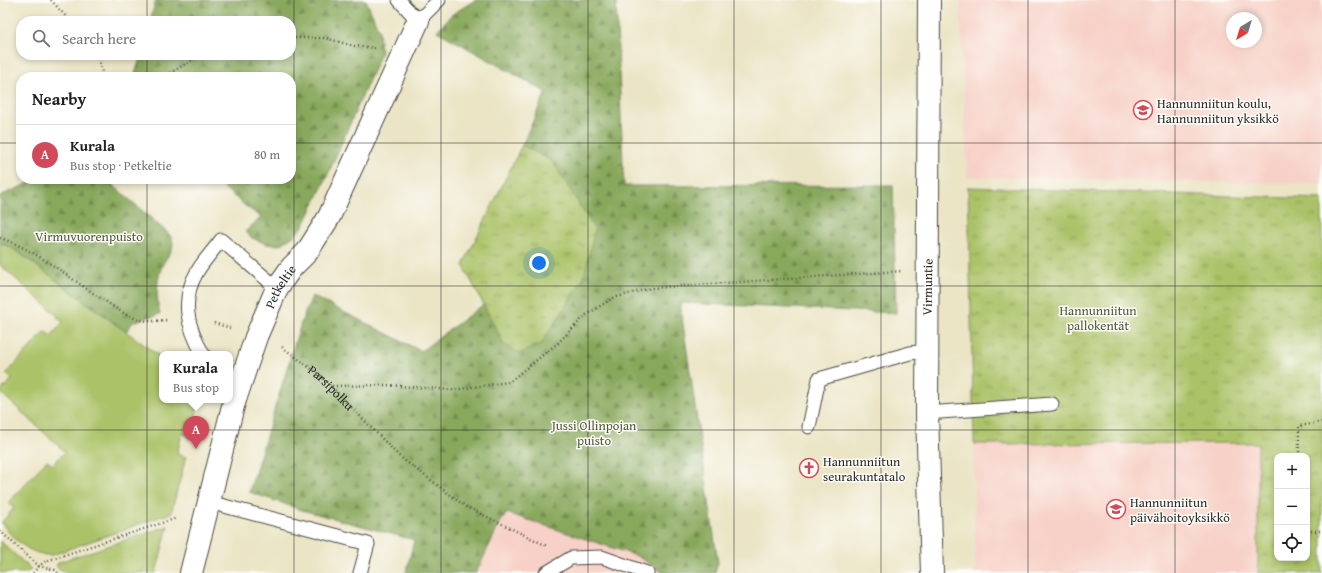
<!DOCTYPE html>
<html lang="en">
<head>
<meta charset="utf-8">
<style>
	:root { --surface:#fff; --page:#f2f2f2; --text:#202124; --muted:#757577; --line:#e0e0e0; --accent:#d1495b }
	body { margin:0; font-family:"Gentium Book Plus",serif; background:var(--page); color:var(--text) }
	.controls { position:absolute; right:12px; bottom:12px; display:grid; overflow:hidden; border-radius:8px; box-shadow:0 2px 6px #0003 }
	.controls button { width:36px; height:36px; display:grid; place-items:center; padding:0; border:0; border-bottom:1px solid var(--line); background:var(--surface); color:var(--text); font:20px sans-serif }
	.compass { position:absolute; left:1226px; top:12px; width:36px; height:36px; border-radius:50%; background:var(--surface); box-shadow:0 2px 6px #0003; rotate:218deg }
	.you { position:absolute; left:539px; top:263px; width:14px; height:14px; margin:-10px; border:3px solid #fff; border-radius:50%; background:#1a73e8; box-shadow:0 0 0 6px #1a73e833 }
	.badge { display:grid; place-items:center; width:26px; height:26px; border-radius:50%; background:var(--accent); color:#fff; font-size:13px; font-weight:700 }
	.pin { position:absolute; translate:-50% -33px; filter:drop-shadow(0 1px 2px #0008) }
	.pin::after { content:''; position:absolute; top:21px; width:14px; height:12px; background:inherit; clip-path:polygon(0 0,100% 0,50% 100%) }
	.popup { position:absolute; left:159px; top:351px; width:74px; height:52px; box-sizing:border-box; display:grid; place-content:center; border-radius:8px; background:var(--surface); filter:drop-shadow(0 1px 3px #0005); font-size:13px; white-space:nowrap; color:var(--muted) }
	.popup b { font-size:15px; color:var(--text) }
	.popup::after { content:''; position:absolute; left:50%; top:100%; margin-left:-8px; border:8px solid transparent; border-top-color:var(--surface) }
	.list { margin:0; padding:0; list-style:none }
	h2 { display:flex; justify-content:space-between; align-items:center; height:52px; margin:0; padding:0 16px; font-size:17px }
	h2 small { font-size:13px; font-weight:400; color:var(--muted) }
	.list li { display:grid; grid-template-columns:26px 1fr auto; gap:12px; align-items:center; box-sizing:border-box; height:60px; padding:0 16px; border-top:1px solid var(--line) }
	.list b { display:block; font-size:15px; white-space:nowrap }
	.list p { margin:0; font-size:13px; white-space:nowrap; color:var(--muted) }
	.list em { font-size:13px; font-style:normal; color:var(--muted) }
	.icon { flex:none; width:22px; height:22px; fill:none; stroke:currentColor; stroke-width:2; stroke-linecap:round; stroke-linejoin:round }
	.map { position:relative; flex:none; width:1322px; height:573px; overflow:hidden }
	.search { position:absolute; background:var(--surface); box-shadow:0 2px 6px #0003; left:16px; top:16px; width:280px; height:44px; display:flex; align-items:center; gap:10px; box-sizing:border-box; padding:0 14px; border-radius:16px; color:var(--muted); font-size:15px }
	.panel { position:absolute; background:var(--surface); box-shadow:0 2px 6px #0003; left:16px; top:72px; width:280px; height:112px; border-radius:16px }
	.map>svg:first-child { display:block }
	.built { fill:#f7d1c7; fill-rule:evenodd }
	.grass { fill:#abc267; stroke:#6b7649 }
	.forest { fill:url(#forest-firs); stroke:#5a6a44 }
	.park { fill:url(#park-tufts); stroke:#6b7649; fill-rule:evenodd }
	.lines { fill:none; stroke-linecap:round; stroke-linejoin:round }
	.lane-casing { stroke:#484742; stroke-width:15 }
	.street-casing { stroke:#484742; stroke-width:24 }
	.path { stroke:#484742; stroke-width:2.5; stroke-dasharray:1 3; stroke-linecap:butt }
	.lane { stroke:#fff; stroke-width:13 }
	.street { stroke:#fff; stroke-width:22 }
	.grid { fill:none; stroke:#2b2b2b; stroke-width:1; stroke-opacity:0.55 }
	.labels { text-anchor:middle; stroke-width:3; stroke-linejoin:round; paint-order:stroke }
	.poi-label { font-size:13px; fill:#2b2b2b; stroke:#fdfcf7; text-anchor:start }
	.park-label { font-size:13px; fill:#51583d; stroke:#fdfcf7 }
	.street-label { font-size:13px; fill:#2b2b2b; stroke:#fdfcf7 }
</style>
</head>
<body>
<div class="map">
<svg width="1322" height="573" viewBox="0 0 1322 573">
	<defs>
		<pattern id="forest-firs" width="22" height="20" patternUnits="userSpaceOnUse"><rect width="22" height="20" fill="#88a85c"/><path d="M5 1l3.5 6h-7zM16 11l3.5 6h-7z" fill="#6f894c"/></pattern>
		<pattern id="park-tufts" width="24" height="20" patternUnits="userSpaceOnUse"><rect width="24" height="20" fill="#abc267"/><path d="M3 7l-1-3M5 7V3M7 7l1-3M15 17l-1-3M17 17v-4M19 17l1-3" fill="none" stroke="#8b9e55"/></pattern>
	</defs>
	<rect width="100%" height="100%" fill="#fdfcf7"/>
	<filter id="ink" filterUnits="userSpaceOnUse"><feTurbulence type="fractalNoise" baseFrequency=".025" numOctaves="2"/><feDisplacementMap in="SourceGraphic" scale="8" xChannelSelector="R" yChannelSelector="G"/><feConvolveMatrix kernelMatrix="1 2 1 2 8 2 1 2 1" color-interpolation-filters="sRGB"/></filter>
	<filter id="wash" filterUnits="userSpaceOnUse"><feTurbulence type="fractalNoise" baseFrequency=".012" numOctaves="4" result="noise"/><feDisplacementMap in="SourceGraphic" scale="16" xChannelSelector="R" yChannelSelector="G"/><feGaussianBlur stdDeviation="0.9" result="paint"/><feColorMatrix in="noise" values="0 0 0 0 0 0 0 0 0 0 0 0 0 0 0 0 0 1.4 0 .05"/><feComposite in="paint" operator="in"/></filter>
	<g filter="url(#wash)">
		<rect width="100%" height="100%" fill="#ebe5c6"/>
		<path class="built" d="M960,0H1322V184L967,177ZM1232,18H1256V42H1232Z
			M1258,443V573H975L974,444Z
			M506,513L637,556L664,573H476L500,523Z"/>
		<path class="grass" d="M0,243L8,246L17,251L162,358V400H197V410L191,436L182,434L177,454L186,457L171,513L52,555C34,557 9,538 2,522L14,508L8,503L47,460L52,465L65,452L0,392L12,379L6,374L45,331L51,336L63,322L57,317L58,316L0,265Z
			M168,526L156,573H65L56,566L59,562Z
			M0,541L31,569L27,573H0Z"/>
		<path class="forest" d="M156,0H366L379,30L381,53L325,181L304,225L295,235L280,245L267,244L252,238L245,232L261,217L244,205L214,179H291V77H134L141,55H291V21H150Z
			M475,0H616L624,186L893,185L896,313L680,303L718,563L715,573H664L637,556L507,513L500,523L476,573H406L414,540L302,510L249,492L301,323L312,296L421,351L484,304L505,346L553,162L522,145L546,92L437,31L451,15Z
			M38,179H106L168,233C171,236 173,240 173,244C173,251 166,258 163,264C156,280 156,297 160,314L133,322L126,332L17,251L8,246L0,243V196Z"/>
		<path class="park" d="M522,145L553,162L595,230L583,279L541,344L520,353L505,346L463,265Z
			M968,187L1322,199V573H1258V443L974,444ZM1277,456H1307V558H1277Z"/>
	</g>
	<g filter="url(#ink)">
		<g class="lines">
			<defs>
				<path id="lane" d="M399,0L418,21L439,0
					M203,354C188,328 180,301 197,272C203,261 213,251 221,240L277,288
					M927,413L1052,404
					M809,427L819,379L910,353L927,351
					M209,502L368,544L360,573
					M546,573L571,558L602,557L647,573"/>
				<g id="street">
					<path d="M929,0L927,413L932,573"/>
					<path id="s2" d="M191,573L233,406L256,337L277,288L291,268L307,252L329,217L418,21"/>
				</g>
			</defs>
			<use href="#lane" class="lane-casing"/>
			<use href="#street" class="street-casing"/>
			<g class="path">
				<path d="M51,0L70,21"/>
				<path d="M291,38H325L354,46L376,48"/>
				<path d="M98,55L103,77"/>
				<path d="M163,77L201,55"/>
				<path d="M0,238C37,250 69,278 102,299C113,306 124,315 137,319C146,322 157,321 167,320"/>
				<path d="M214,323L230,328"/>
				<path id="s1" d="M282,347L321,376L399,456L465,506L547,546"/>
				<path d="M332,386L386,385L452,390L509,382L558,343L586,315L613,298L651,288L902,271"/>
				<path d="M1299,456V426L1322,422"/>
				<path d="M0,531L39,566L55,570L58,573"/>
				<path d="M1307,531H1322"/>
				<path d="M33,573L39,566L46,561L177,518"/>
			</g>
			<use href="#lane" class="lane"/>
			<use href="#street" class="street"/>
		</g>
	</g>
	<path class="grid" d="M147,0V21M294,0V573M441,0V573M588,0V573M734,0V573M881,0V573M1028,0V573M1175,0V573M147,55V77M0,143H21M291,143H1322M147,179V573M0,286H1322M0,430H1322"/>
	<defs>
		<symbol id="school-ring" viewBox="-11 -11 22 22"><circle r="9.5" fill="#fdfcf7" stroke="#d1495b" stroke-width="1.5"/><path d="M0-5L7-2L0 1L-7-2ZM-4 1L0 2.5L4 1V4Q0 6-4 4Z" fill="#d1495b"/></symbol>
		<symbol id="church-ring" viewBox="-11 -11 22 22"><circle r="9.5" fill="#fdfcf7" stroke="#d1495b" stroke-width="1.5"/><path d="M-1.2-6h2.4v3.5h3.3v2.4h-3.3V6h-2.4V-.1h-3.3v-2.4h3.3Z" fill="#d1495b"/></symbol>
	</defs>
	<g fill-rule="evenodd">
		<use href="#school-ring" x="1132" y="99" width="22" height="22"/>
		<use href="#church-ring" x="798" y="457" width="22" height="22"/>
		<use href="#school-ring" x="1105" y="498" width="22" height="22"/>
	</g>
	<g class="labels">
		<g class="poi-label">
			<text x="1157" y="108">Hannunniitun koulu,<tspan x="1157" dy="15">Hannunniitun yksikkö</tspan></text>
			<text x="823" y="466">Hannunniitun<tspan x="823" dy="15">seurakuntatalo</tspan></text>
			<text x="1130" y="507">Hannunniitun<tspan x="1130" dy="15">päivähoitoyksikkö</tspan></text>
		</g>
		<g class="park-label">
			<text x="89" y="241">Virmuvuorenpuisto</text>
			<text x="1098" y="315">Hannunniitun<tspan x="1098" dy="15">pallokentät</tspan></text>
			<text x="594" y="430">Jussi Ollinpojan<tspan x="594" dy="15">puisto</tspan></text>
		</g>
		<g class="street-label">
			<text transform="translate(927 287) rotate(-89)" y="5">Virmuntie</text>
			<text dy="5" stroke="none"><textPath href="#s2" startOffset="301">Petkeltie</textPath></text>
			<text dy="5" stroke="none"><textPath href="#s1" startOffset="64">Parsipolku</textPath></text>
		</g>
	</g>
</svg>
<div class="controls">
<button>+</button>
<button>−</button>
<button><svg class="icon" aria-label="locate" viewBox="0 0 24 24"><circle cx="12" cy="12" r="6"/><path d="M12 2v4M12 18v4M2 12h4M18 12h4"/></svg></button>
</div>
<svg class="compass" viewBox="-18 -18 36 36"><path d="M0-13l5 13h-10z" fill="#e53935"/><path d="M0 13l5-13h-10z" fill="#757577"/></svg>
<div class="you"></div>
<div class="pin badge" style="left:196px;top:449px">A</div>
<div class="popup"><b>Kurala</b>Bus stop</div>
<div class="search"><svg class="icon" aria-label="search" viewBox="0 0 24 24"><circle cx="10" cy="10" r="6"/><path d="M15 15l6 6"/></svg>Search here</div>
<section class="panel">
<h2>Nearby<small></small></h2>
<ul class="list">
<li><span class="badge">A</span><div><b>Kurala</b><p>Bus stop · Petkeltie</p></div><em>80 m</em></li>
</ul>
</section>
</div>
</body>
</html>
